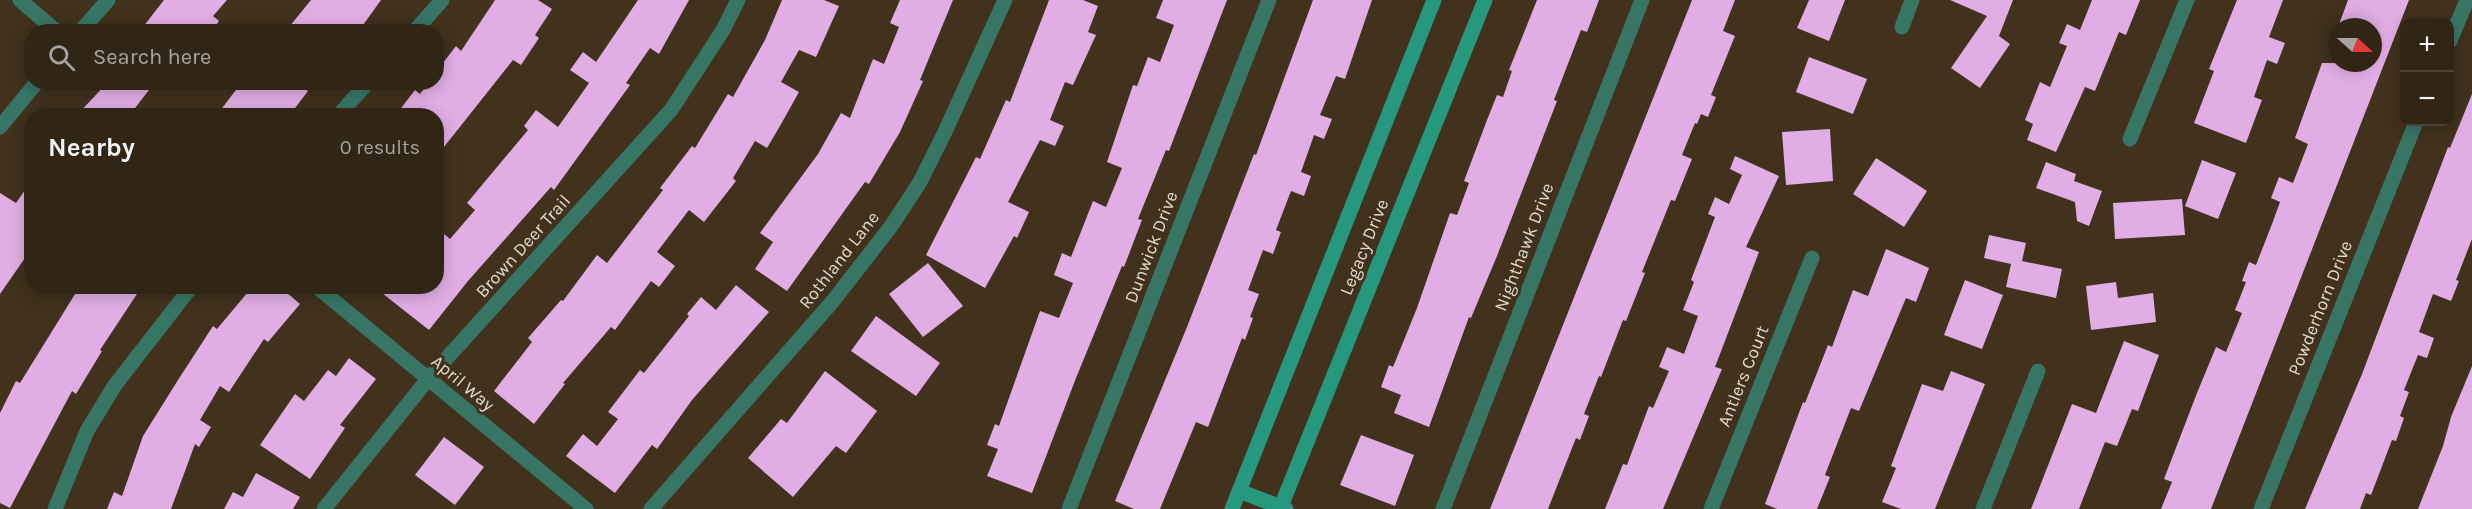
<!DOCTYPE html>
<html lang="en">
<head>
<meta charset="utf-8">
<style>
	:root { --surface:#312516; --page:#392d1f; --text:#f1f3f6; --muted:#a8a5a1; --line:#4c4235 }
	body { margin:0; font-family:Karla,sans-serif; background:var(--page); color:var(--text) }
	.controls { position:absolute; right:18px; top:18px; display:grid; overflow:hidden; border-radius:12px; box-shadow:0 3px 15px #0003 }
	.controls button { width:54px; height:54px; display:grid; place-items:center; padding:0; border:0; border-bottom:2px solid var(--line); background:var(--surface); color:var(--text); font:30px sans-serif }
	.compass { position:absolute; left:2328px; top:18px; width:54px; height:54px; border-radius:50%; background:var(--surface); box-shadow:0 3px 15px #0003; rotate:111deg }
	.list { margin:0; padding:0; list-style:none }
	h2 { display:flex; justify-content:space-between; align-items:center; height:78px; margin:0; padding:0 24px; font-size:26px }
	h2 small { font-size:20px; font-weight:400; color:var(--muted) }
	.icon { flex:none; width:33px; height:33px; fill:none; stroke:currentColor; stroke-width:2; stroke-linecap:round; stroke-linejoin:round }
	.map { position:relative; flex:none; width:2472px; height:509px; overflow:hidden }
	.search { position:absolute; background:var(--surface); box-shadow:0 3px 15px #0003; left:24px; top:24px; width:420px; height:66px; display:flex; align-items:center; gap:15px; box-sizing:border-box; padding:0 21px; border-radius:24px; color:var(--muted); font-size:22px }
	.panel { position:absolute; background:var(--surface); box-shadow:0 3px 15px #0003; left:24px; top:108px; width:420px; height:186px; border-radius:24px }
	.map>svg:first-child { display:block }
	.building { fill:#e0ade4 }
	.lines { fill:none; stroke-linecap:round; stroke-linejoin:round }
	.street { stroke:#377565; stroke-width:15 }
	.secondary { stroke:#279880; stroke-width:15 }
	.labels { text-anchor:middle; stroke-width:6; stroke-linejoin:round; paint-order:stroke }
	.street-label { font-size:18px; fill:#e3d9cd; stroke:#41311d }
</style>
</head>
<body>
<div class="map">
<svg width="2472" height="509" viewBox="0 0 2472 509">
	<rect width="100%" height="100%" fill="#41311d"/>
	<path class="building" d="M164,0H227L213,16L219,21L211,32H139Z
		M311,0H381L358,32H285Z
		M495,0H538L552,9L535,35L539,38L521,65L513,60L436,157V116H395L415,90L420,94L429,82H436V72L456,46L461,51Z
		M638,0H689L659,54L650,48L626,83L630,85L554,190L551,187L468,281L429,330L373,286H436V227L450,239L475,210L467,203L528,130L524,126L536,110L558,127L589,83L570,70L583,52L596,62Z
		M782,0H824L839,6L816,57L799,50L781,82L799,92L780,126L767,148L755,141L733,178L736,181L704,222L689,210L657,252L675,266L659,287L651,281L615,330L611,327L563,383L565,384L534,424L494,391L532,342L528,338L561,300L563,301L597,255L607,263L663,190L660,188L692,146L695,148L728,94L733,97L765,40Z
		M900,0H953L920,80L923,81L900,132L869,184L865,182L787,291L755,269L773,242L760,233L818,154L841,113L850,118L873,59L884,64L899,27L890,23Z
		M1049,0H1083L1098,6L1088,32L1096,35L1073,85L1065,82L1050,120L1064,126L1055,146L1040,140L1008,202L1029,212L1017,238L1014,236L985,288L926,255L976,157L980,159L1006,100L1010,102Z
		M1163,0H1227L1169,151L1166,150L1138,219L1142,220L1124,267L1122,266L1076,378L1032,493L987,476L998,449L987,445L995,424L999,426L1040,311L1059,318L1073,283L1054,275L1062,253L1071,257L1093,201L1106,207L1122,168L1107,162L1133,85L1137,86L1148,57L1160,62L1174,25L1156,18Z
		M1313,0H1372L1345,79L1336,76L1320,115L1332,119L1324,139L1314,135L1301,172L1311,176L1304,196L1291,191L1276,230L1281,232L1273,254L1263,250L1248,290L1259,294L1250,317L1253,318L1245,340L1242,338L1208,427L1196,422L1160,509H1134L1115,501L1187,327L1254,154L1256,155Z
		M1537,0H1599L1587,32L1581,30L1554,100L1557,101L1497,256L1471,318L1469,317L1429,427L1394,413L1401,395L1381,387L1389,365L1393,367L1417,308L1450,213L1457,215L1469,183L1464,181L1487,120L1497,95L1503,97L1512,71L1509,70Z
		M1692,0H1735L1723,31L1735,36L1711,95L1716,97L1708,117L1701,114L1697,124L1695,123L1682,155L1692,159L1675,201L1671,200L1642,272L1645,273L1626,321L1623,320L1601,377L1599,376L1584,414L1589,416L1580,440L1576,438L1548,509H1490Z
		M1809,0H1845L1829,41L1797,28Z
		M1950,0H2013L1999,36L2010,44L1980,88L1951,68L1987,16Z
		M2092,0H2140L2126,35L2119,32L2095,91L2085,87L2056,152L2027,140L2033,124L2025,120L2040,82L2050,87L2067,46L2059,43L2067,24L2080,30Z
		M2237,0H2283L2269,37L2285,43L2277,64L2267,60L2254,97L2262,100L2246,143L2194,123L2214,71L2209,69Z
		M2348,0H2409L2211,509H2161L2172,482L2164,479L2197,393L2216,347L2226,352L2242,313L2235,310L2246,282L2242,281L2249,262L2256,265L2272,224L2280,202L2271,198L2279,177L2293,183L2308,144L2295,138L2322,63H2373V27H2338Z
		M1809,57L1867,79L1853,114L1796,92Z
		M108,82H155L129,116H76Z
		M242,82H296L308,91L289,116H216Z
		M2472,94V239L2456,280L2459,281L2451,301L2433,294L2419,332L2434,338L2427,358L2418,355L2404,390L2409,392L2400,416L2404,418L2396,441L2392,440L2371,495L2366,493L2360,509H2305L2362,374L2448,147L2450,148Z
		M1830,129L1833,181L1786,185L1782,132Z
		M1735,156L1779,176L1746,247L1759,252L1715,367L1722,369L1663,509H1605L1623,464L1627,465L1649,406L1653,408L1669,371L1659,367L1667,347L1684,354L1698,316L1683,310L1694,282L1691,280L1715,217L1708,214L1715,197L1729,204L1742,175L1730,169Z
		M1876,158L1927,191L1904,227L1853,194Z
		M2202,160L2236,173L2218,219L2185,206Z
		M2046,162L2076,174L2074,181L2102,191L2089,226L2077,221L2075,202L2036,188Z
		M32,180V248L0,294V193L16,203Z
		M2182,199L2185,235L2115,239L2113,203Z
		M1989,235L2026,243L2022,261L2062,269L2056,298L2006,287L2011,264L1984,258Z
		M1886,249L1929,268L1916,302L1906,298L1859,411L1851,408L1825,475L1830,477L1817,509H1777L1765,504L1803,402L1805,403L1828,345L1832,347L1853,290L1868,296Z
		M928,263L963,306L923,337L889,294Z
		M1965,280L2003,295L1982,349L1944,335Z
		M2116,282L2118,298L2153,293L2156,322L2091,330L2086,286Z
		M736,285L769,312L692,400L657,449L652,445L615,493L566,456L583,434L597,446L618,419L608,412L640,370L644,373L689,316L687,314L701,297L716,310Z
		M80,286H126L137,294L100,350L102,351L76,394L72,391L10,508L0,503V413L16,381L20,383Z
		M253,286H279L300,304L268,342L264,339L229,392L220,386L200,420L211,427L199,447L195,444L171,509H107L114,492L122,496L143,436L178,380L213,326L217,329Z
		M876,316L940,363L916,396L851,351Z
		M2124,341L2159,355L2138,411L2132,409L2117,446L2105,442L2079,509H2031L2072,404L2096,413Z
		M349,358L376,379L340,425L345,428L310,479L260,445L295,394L304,401L328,370L336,376Z
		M2472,366V509H2418L2443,446L2451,417Z
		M825,371L877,411L846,453L836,446L793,497L748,458L781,419L787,423Z
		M1951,371L1985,384L1935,509H1901L1882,502L1896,468L1891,466L1922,384L1943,391Z
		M1361,435L1414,455L1395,506L1340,485Z
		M444,437L484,467L455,505L415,475Z
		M256,473L300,497L293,509H224L233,492L243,497Z"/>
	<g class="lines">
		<path class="street" d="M20,0L57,32
			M1902,27L1912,0
			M80,32L108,0
			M414,32L442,0
			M2450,41L2467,0
			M338,116L368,82
			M0,127L37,82
			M2130,139L2187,0
			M316,286L586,509
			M55,509L87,431L115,385L192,286
			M324,509L428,379L671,110L723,30L738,0
			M651,509L833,301L892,225L920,182L944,134L1005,0
			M1069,509L1269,0
			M1443,509L1642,0
			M1711,509L1812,258
			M1983,509L2038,371
			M2261,509L2416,122"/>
		<path class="secondary" d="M1239,491L1286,509
			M1232,509L1434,0
			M1280,509L1485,0"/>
	</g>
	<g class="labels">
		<g class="street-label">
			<text transform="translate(523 246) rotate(-48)" y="6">Brown Deer Trail</text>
			<text transform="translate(1151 247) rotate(-69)" y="6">Dunwick Drive</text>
			<text transform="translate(1364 247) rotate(-68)" y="6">Legacy Drive</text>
			<text transform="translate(1524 247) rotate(-69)" y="6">Nighthawk Drive</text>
			<text transform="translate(839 260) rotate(-52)" y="6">Rothland Lane</text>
			<text transform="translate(2320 308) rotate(-68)" y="6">Powderhorn Drive</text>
			<text transform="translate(1743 376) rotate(-68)" y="6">Antlers Court</text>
			<text transform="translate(463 383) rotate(40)" y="6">April Way</text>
		</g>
	</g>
</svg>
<div class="controls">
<button>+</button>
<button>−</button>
</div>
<svg class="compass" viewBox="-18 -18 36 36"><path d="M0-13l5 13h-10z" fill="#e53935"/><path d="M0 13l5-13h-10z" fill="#a8a5a1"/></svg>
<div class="search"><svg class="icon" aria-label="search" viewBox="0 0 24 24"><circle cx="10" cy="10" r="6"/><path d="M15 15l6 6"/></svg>Search here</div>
<section class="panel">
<h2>Nearby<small>0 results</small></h2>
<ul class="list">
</ul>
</section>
</div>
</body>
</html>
